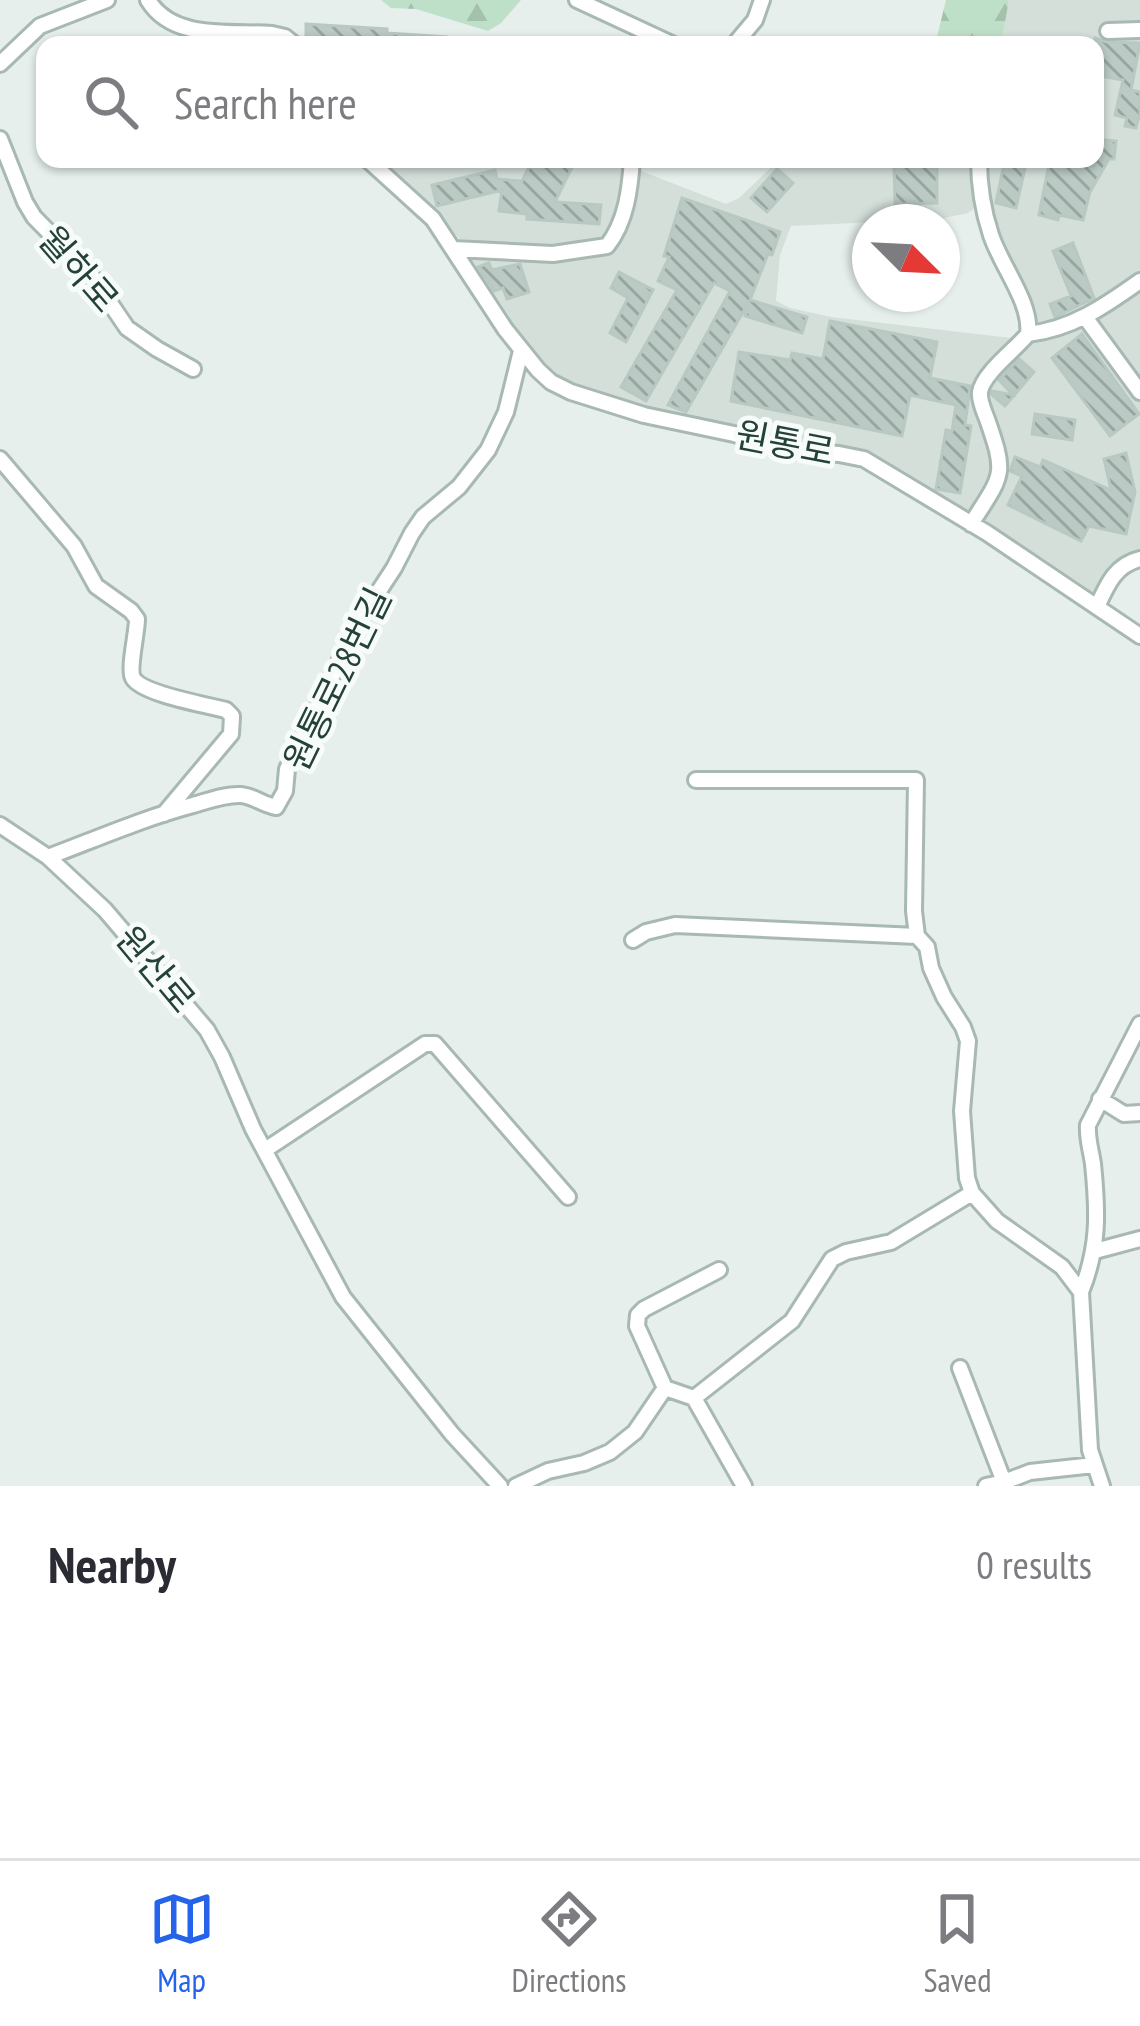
<!DOCTYPE html>
<html lang="en">
<head>
<meta charset="utf-8">
<style>
	:root { --surface:#fff; --page:#f7f7f7; --text:#2b2b33; --muted:#7c7c81; --line:#e1e1e2; --accent:#2563eb }
	body { margin:0; font-family:"PT Sans Narrow","Noto Sans KR",sans-serif; background:var(--page); color:var(--text) }
	.compass { position:absolute; left:852px; top:204px; width:108px; height:108px; border-radius:50%; background:var(--surface); box-shadow:0 3px 9px #0004; rotate:114deg }
	.list { margin:0; padding:0; list-style:none }
	h2 { display:flex; justify-content:space-between; align-items:center; height:156px; margin:0; padding:0 48px; font-size:51px }
	h2 small { font-size:39px; font-weight:400; color:var(--muted) }
	.icon { flex:none; width:66px; height:66px; fill:none; stroke:currentColor; stroke-width:2; stroke-linecap:round; stroke-linejoin:round }
	.map { position:relative; flex:none; width:1140px; height:1486px; overflow:hidden }
	.search { position:absolute; background:var(--surface); box-shadow:0 3px 9px #0004; left:36px; right:36px; top:36px; height:132px; display:flex; align-items:center; gap:30px; box-sizing:border-box; padding:0 42px; border-radius:24px; color:var(--muted); font-size:45px }
	.sheet { height:372px; background:var(--surface) }
	nav { display:flex; justify-content:space-around; align-items:center; box-sizing:border-box; height:168px; border-top:3px solid var(--line); background:var(--surface); font-size:33px; color:var(--muted) }
	nav a { display:grid; justify-items:center; gap:6px }
	nav .on { color:var(--accent) }
	.map>svg:first-child { display:block }
	.built { fill:#d4dfda }
	.forest { fill:url(#forest-firs) }
	.building { fill:url(#building-back-hatch); stroke:#b8c9c2; stroke-width:3 }
	.lines { fill:none; stroke-linecap:round; stroke-linejoin:round }
	.minor-casing { stroke:#a8b8b2; stroke-width:20 }
	.minor { stroke:#fff; stroke-width:14 }
	.labels { text-anchor:middle; stroke-width:10; stroke-linejoin:round; paint-order:stroke }
	.street-label { font-size:36px; fill:#24423a; stroke:#f7fbf9 }
</style>
</head>
<body>
<div class="map">
<svg width="1140" height="1486" viewBox="0 0 1140 1486">
	<defs>
		<pattern id="forest-firs" width="22" height="20" patternUnits="userSpaceOnUse" patternTransform="scale(3)"><rect width="22" height="20" fill="#bfe0c8"/><path d="M5 1l3.5 6h-7zM16 11l3.5 6h-7z" fill="#a4c1ad"/></pattern>
		<pattern id="building-back-hatch" width="6" height="6" patternUnits="userSpaceOnUse" patternTransform="scale(3)"><rect width="6" height="6" fill="#bbcac4"/><path d="M-1 5l2 2M0 0l6 6M5-1l2 2" fill="none" stroke="#98a6a0"/></pattern>
	</defs>
	<rect width="100%" height="100%" fill="#e6efeb"/>
	<path class="built" d="M1009,0H1140V565L1123,572L1103,604L983,522L1005,474L1007,465L1005,450L985,403L987,387L1029,340L994,233L983,159H1095V131L1099,126L1095,116V45H1001Z
		M374,159H627L625,186L615,222L603,242L551,247L460,239Z
		M780,159H974L976,203L975,208L968,213L940,219L791,226L780,255L776,301L790,308L831,317L1011,338L1014,340L983,375L994,465L991,479L973,508L963,510L872,458L798,446L614,402L570,386L553,375L531,355L468,266L469,261L476,256L561,259L611,252L616,243L636,169L726,204L739,198Z"/>
	<path class="forest" d="M381,0H521L501,23L488,31L416,9L391,8Z
		M946,0H1009L1001,45H935Z"/>
	<path class="building" d="M306,24L387,29V33L447,37V45L306,43Z
		M1095,38L1107,42L1140,43L1131,90L1140,92V119H1138L1136,128L1125,126L1127,118L1115,115L1123,80L1095,75Z
		M1095,139L1116,141L1114,159H1109L1090,192L1083,220L1059,215L1058,220L1039,215L1050,159H1082L1095,167Z
		M533,159H576L555,202L601,205L599,224L527,219V214L499,211L502,190L437,206L432,185L495,170L497,179L522,181Z
		M1005,159H1027L1016,208L996,203Z
		M894,165L937,167V203L895,204Z
		M777,169L793,183L767,212L751,198Z
		M682,198L780,232L772,255L768,254L750,300L807,317L802,333L745,316L747,305L686,412L668,405L730,291L714,283L646,401L621,387L677,290L658,281L669,257L664,256Z
		M1073,243L1094,298L1055,317L1050,304L1071,296L1053,251Z
		M489,263L492,270L520,264L529,292L507,299L503,288L494,291L478,267Z
		M619,272L653,290L626,342L610,333L628,298L611,288Z
		M830,321L937,342L930,378L970,386L965,425L971,426L960,493L936,489L946,430L952,431L956,405L910,395L902,436L731,401L739,352L790,360L792,353L823,359Z
		M1082,334L1139,414L1110,436L1052,358Z
		M1019,359L1034,372L1005,406L991,394L992,391L1013,395L999,380Z
		M1035,414L1075,420L1072,440L1032,434Z
		M1126,453L1135,492L1126,534L1089,526L1081,541L1008,505L1022,476L1010,471L1015,457L1040,467L1043,460L1111,490L1104,459Z"/>
	<g class="lines">
		<defs>
			<path id="minor" d="M148,0C173,41 231,31 272,34L285,37L295,45
				M577,0L674,45
				M1108,31L1140,30
				M734,45L755,20L762,0
				M0,64L40,26L107,0
				M0,139L25,202L34,217L91,275L127,328L157,349L193,369
				M367,159L433,219L505,329L538,370L551,382L571,392L644,415L734,434L793,451L839,454L864,459L987,533L1140,636
				M454,249L553,254L607,246C626,222 630,190 632,159
				M1085,317L1140,392
				M1028,334C1072,329 1105,306 1140,281
				M0,459L74,546L96,586L131,611L137,619C137,633 128,669 133,678C142,694 207,705 226,710L232,716L231,734L164,814
				M971,524C1003,474 1007,476 987,419C984,411 979,401 980,392C983,373 1016,349 1028,334C1032,303 1001,266 991,235C983,211 979,185 979,159
				M1097,607C1107,585 1115,565 1140,559
				M696,780H916L914,911L917,936
				M0,825L48,857L105,910L207,1030L222,1057L253,1129L343,1297L452,1434L500,1486
				M48,857C96,839 144,818 193,805C208,801 225,794 241,795C254,796 263,805 276,807L285,791L287,769L358,623L394,568L412,533L423,517L459,487L488,450L506,412L521,351
				M633,940L646,932L675,925L917,936L927,947L931,968L944,997L963,1027L968,1041L962,1111L967,1178L972,1193L997,1221L1062,1267L1081,1292L1090,1450L1102,1486
				M1100,1099L1124,1114L1140,1113
				M265,1150L425,1044H435L568,1197
				M1095,1251L1140,1239
				M1081,1292C1099,1247 1098,1213 1093,1164C1091,1150 1087,1139 1088,1125L1140,1024
				M960,1368L1004,1482L1030,1472L1094,1465
				M665,1388L637,1326L638,1315L644,1309L719,1270
				M694,1398L744,1486
				M516,1486L548,1471L584,1463L610,1452L635,1432L665,1388L694,1398L792,1321L832,1259L846,1252L891,1242L972,1193
				M986,1486L1004,1482"/>
		</defs>
		<use href="#minor" class="minor-casing"/>
		<use href="#minor" class="minor"/>
	</g>
	<g class="labels">
		<g class="street-label">
			<text transform="translate(79 269) rotate(49)" y="13">월하로</text>
			<text transform="translate(785 443) rotate(11)" y="13">원통로</text>
			<text transform="translate(337 679) rotate(-64)" y="13">원통로28번길</text>
			<text transform="translate(156 969) rotate(50)" y="13">원산로</text>
		</g>
	</g>
</svg>
<svg class="compass" viewBox="-18 -18 36 36"><path d="M0-13l5 13h-10z" fill="#e53935"/><path d="M0 13l5-13h-10z" fill="#7c7c81"/></svg>
<div class="search"><svg class="icon" aria-label="search" viewBox="0 0 24 24"><circle cx="10" cy="10" r="6"/><path d="M15 15l6 6"/></svg>Search here</div>
</div>
<section class="sheet">
<h2>Nearby<small>0 results</small></h2>
<ul class="list">
</ul>
</section>
<nav>
<a class="on"><svg class="icon" aria-label="map" viewBox="0 0 24 24"><path d="M3 6l6-2 6 2 6-2v14l-6 2-6-2-6 2zM9 4v14M15 6v14"/></svg>Map</a>
<a><svg class="icon" aria-label="directions" viewBox="0 0 24 24"><path d="M12 3l9 9-9 9-9-9zM9 14v-3h6M13 9l2 2-2 2"/></svg>Directions</a>
<a><svg class="icon" aria-label="saved" viewBox="0 0 24 24"><path d="M7 4h10v16l-5-4-5 4z"/></svg>Saved</a>
</nav>
</body>
</html>
